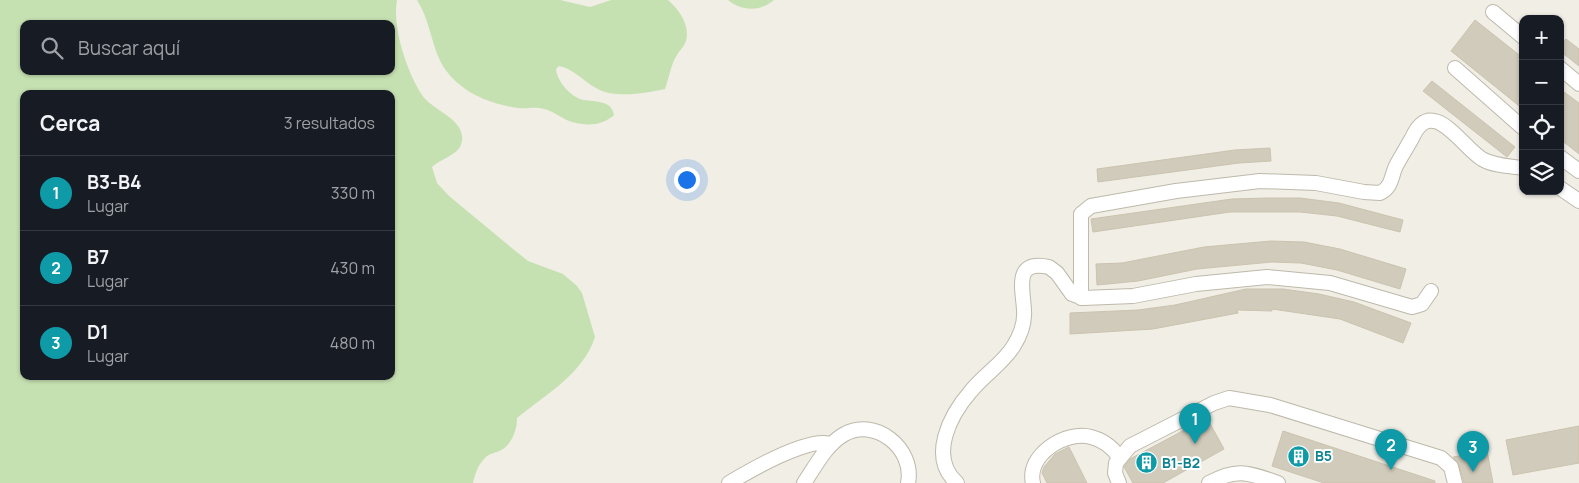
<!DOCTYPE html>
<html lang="es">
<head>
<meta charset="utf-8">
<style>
	:root { --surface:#171b24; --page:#20242c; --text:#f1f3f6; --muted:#9ea1a6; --line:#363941; --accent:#0f766e }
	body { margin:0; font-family:Manrope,sans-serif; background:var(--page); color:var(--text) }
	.controls { position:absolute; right:15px; top:15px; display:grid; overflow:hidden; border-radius:10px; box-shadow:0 1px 4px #0004 }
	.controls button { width:45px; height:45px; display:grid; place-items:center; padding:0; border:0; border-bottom:1px solid var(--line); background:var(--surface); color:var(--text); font:25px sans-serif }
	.you { position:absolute; left:686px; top:179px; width:18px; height:18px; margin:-12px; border:4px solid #fff; border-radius:50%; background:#1a73e8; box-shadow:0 0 0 8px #1a73e833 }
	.badge { display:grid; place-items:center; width:32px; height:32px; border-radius:50%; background:var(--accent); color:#fff; font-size:16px; font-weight:700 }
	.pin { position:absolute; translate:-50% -41px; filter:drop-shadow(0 1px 2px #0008) }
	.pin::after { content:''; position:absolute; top:26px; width:18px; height:15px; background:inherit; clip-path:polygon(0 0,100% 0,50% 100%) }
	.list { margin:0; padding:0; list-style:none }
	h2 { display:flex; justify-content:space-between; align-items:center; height:65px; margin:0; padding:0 20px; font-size:21px }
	h2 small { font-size:16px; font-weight:400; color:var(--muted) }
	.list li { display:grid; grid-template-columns:32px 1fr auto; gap:15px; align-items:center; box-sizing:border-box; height:75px; padding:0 20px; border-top:1px solid var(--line) }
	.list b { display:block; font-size:19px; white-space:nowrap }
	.list p { margin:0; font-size:16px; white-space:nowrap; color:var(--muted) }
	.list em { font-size:16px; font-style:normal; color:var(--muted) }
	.icon { flex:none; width:28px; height:28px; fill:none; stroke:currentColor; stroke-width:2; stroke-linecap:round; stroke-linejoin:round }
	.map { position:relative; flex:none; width:1579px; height:483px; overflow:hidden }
	.search { position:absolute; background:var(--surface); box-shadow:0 1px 4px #0004; left:20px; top:20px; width:375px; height:55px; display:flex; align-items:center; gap:12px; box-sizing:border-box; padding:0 18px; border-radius:10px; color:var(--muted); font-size:19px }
	.panel { position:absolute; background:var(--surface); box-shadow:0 1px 4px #0004; left:20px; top:90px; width:375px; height:290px; border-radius:10px }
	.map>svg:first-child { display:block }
	.green { fill:#c6e1b1; fill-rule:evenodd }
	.building { fill:#d1cbbb; stroke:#cbc3af }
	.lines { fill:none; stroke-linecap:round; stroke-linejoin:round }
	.minor-casing { stroke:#beb9ab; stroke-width:16 }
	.minor { stroke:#fff; stroke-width:14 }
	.labels { text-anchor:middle; stroke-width:4; stroke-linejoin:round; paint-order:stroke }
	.culture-label { font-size:14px; font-weight:bold; fill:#0d838f; stroke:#fff; text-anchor:start }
</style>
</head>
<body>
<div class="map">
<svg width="1579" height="483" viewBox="0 0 1579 483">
	<rect width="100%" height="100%" fill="#f0eee5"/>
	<path class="green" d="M0,0H397C392,27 407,72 422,95C432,111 472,121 460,147C456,155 439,160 432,167L437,183L449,196L513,249L528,261L563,274L577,286L582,293L595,337C584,373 545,395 517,418C517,429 513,442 503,449C497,453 489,453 485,458C478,465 475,474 473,483H0ZM24,24H391V71H24ZM24,94H391V376H24Z
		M417,0H560L590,7L611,0H668C680,10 693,30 684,45C682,49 679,51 677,55C671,64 669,78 665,89C647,93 613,99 596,88C583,81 574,69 559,66L556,69C557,82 572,98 584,100C595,102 612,100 614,115C602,126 587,126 572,122C562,119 554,111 544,109C536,106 526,109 518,108C491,104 465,94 448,73C431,52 432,23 417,0Z
		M728,0H774C760,12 741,11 728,0Z"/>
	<path class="building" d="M1475,20L1523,58V109L1451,51Z
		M1566,39L1579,49V66L1560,51V45Z
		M1432,81L1515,147L1507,157L1423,91Z
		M1560,89L1579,103V154L1560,139Z
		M1270,148L1271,161L1239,163L1098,182L1097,169L1235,150Z
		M1268,198H1300L1339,203L1403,220L1400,232L1337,216L1300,212H1230L1093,232L1091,219L1232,199Z
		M1271,241L1304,242L1340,249L1406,269L1400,289L1337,270L1301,263L1272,262L1197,269L1138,281L1097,285L1096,264L1122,263L1204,247Z
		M1246,289H1283L1319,294L1354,302L1411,323L1403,343L1340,319L1272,309V311L1237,310L1238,313L1153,329L1070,334V313L1138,310L1175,305Z
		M1207,418L1224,449L1163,483H1133L1124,467L1130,459Z
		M1579,426V463L1513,475L1506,440Z
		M1283,431L1435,481V483H1324L1272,466Z
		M1069,447L1087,483H1047L1042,473L1044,467L1055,454Z
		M1487,451L1493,483H1464L1459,465L1453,457Z"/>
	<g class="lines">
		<defs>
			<path id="minor" d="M1493,12L1523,37
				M1455,68L1523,128
				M1560,68L1579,84
				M1560,157L1579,171
				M1560,188L1579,201
				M1081,298V214L1091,206L1176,191L1260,181L1316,183L1364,192L1380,193C1393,187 1391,174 1397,164C1402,155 1407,147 1412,138C1432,94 1461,146 1482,159C1494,166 1509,166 1523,168
				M729,483C749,471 809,436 831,444
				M804,483C815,467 826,445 843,435C874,416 915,448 908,483
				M957,483C928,457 950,415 971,391C984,375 1002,364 1013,347C1020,336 1025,322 1024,310C1023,289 1013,259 1049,267L1057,273L1072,294L1083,298L1133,296L1196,284L1267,277L1330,283L1412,307L1422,304L1431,291
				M1033,483C1026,455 1066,430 1091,437C1103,440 1112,447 1119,457
				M1119,483L1115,473L1116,463L1130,446L1214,403L1229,398L1270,405L1441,458L1451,467L1455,483
				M1209,483C1238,467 1249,473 1278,483"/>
		</defs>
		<use href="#minor" class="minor-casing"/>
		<use href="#minor" class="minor"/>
	</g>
	<defs>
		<symbol id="building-disc" viewBox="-11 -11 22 22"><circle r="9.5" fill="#0f9aa8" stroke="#fff"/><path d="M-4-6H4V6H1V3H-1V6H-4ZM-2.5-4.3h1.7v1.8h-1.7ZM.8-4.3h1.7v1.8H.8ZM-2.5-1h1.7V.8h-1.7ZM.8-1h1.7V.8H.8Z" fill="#fff"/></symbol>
	</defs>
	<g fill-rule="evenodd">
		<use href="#building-disc" x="1286" y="444" width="25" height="25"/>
		<use href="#building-disc" x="1134" y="450" width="25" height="25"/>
	</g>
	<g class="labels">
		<g class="culture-label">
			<text x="1315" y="461">B5</text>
			<text x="1162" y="468">B1-B2</text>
		</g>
	</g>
</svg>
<div class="controls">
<button>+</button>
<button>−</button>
<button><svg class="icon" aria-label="locate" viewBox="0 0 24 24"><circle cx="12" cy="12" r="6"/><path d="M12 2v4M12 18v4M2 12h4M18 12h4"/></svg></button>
<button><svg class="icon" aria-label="layers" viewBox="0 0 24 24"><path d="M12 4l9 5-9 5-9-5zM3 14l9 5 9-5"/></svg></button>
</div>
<div class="you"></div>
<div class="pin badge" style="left:1195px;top:444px;background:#0f9aa8">1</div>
<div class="pin badge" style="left:1391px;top:470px;background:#0f9aa8">2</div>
<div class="pin badge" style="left:1473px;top:472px;background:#0f9aa8">3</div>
<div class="search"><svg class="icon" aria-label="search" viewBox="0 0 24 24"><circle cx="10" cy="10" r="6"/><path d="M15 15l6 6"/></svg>Buscar aquí</div>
<section class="panel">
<h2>Cerca<small>3 resultados</small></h2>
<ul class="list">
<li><span class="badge" style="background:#0f9aa8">1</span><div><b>B3-B4</b><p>Lugar</p></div><em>330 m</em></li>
<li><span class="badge" style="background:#0f9aa8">2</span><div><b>B7</b><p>Lugar</p></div><em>430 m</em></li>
<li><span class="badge" style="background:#0f9aa8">3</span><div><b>D1</b><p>Lugar</p></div><em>480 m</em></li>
</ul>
</section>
</div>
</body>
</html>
